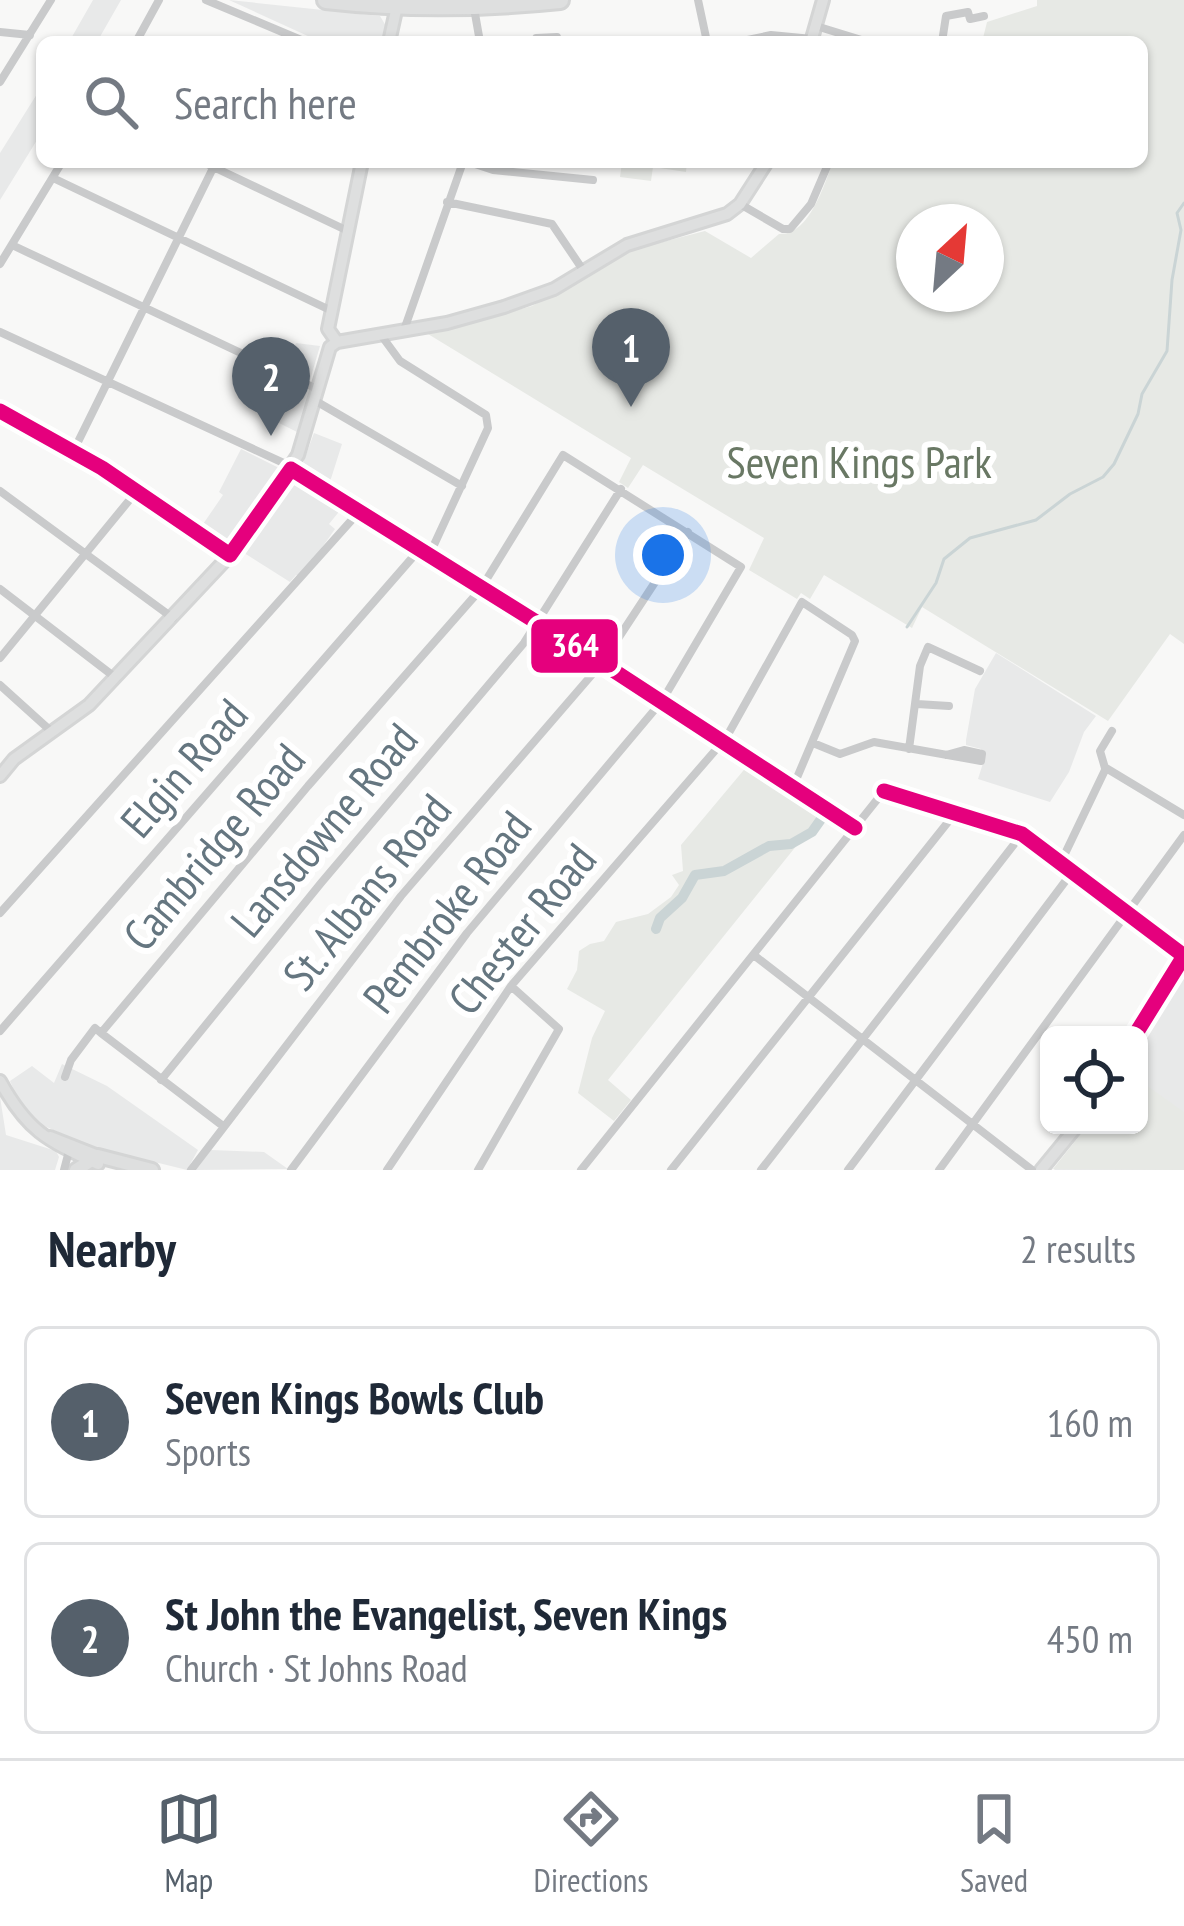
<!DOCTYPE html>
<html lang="en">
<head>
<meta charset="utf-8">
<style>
	:root { --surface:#fff; --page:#f2f2f3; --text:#1f2937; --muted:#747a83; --line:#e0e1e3; --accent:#55606b }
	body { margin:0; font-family:"PT Sans Narrow",sans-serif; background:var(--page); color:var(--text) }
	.controls { position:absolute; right:36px; bottom:36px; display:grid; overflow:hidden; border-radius:18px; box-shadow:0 3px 9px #0004 }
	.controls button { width:108px; height:108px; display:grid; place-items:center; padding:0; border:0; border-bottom:3px solid var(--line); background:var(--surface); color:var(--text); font:60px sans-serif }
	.compass { position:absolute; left:896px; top:204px; width:108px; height:108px; border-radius:50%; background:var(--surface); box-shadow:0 3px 9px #0004; rotate:26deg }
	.you { position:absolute; left:663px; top:555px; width:42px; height:42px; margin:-30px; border:9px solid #fff; border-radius:50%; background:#1a73e8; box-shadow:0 0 0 18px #1a73e833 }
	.badge { display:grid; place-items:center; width:78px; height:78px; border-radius:50%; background:var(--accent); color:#fff; font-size:39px; font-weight:700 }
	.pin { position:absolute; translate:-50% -99px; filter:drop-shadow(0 3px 6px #0008) }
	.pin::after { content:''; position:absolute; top:63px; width:42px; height:36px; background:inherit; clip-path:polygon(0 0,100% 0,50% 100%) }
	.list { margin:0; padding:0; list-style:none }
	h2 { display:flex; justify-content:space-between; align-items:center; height:156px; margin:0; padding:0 48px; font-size:51px }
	h2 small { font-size:39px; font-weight:400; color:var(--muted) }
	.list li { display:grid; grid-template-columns:78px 1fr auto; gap:36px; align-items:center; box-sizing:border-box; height:192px; margin:0 24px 24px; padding:0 24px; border:3px solid var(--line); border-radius:18px }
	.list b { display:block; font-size:45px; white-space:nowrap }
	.list p { margin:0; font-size:39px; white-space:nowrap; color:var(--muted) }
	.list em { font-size:39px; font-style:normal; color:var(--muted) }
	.icon { flex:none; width:66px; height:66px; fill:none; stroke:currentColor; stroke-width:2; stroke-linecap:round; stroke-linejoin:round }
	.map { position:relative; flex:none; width:1184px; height:1170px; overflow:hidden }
	.search { position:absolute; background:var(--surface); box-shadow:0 3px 9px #0004; left:36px; right:36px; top:36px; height:132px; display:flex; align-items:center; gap:30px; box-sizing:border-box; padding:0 42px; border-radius:18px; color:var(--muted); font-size:45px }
	.sheet { height:588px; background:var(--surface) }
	nav { display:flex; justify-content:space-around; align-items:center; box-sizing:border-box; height:168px; border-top:3px solid var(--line); background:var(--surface); font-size:33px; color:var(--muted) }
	nav a { display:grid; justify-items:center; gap:6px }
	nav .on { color:var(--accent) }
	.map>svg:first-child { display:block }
	.built { fill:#e8e9e9 }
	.green { fill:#e7e9e5; fill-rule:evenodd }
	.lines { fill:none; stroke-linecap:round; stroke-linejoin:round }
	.stream { stroke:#cad4d5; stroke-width:3 }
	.river { stroke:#cad4d5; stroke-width:10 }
	.secondary-casing { stroke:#d4d5d5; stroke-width:16 }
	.primary-casing { stroke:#d4d5d5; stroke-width:18 }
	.highway-casing { stroke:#d4d5d5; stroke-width:22 }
	.street { stroke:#c9cacb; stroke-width:8 }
	.secondary { stroke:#dedfdf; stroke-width:10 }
	.primary { stroke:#dedfdf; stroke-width:12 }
	.highway { stroke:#dedfdf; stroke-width:16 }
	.bus-1-casing { stroke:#fff; stroke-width:24 }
	.bus-1 { stroke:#e5007d; stroke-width:15 }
	.labels { text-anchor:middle; stroke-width:12; stroke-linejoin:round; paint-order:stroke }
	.park-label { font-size:45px; fill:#697864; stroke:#fff }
	.street-label { font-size:45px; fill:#657680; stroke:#fff }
	.line-badge { stroke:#fff; stroke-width:4.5 }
	.badge-label { font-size:33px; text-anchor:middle; font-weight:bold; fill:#fff }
</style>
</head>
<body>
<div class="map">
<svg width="1184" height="1170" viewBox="0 0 1184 1170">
	<rect width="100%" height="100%" fill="#f8f8f7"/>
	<path class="built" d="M93,0H121L97,42H69Z
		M229,0L380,16L386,26L383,42H321Z
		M42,86V132L0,200V153Z
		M296,343L320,346L310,380L286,368Z
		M282,377L309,390L299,433L265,416Z
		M314,433L342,444L328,488L300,471Z
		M241,449L281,469L227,547L199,530L223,495L219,492Z
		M292,478L342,508L329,524L335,529L302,576L296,575L290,582L241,551Z
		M996,653L1096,716L1084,732L1069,772L1050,802L978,779L984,760L981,749L966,745V740L975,689Z
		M1184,975V1170H1054L1088,1125H1139V1044Z
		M62,1064L107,1086L198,1150L187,1170L86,1145L38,1123L19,1102L10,1081L32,1066L54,1083Z
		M0,1097L6,1135L56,1151L59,1157L55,1170H0Z
		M211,1150L264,1152L288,1169L196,1170Z"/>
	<path class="green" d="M1037,0H1184V644L1170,634L1108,721L922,607L912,628L824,575L810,599L801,593L797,599L749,570L764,538L643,465L628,488L619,482L631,458L428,334L532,306L635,249L705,231L751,258L779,234C809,236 824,185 833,162H1142V42H982L987,22L1037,6ZM914,222H986V294H914Z
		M622,162H687L686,172L653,167L651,181L620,177Z
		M748,765L822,814L608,1080L631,1100L614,1121L578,1093L592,1038L605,1011L567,989L577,970L579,951L590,944L604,941L616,922L648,914L671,897L679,885L672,875L683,871L681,845Z
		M1139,1080L1184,1112V1170L1053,1169L1088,1125H1139Z"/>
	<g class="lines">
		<path class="stream" d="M907,627L936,583L944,559L970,538L1036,520L1070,494L1103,477L1114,464L1138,414L1142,394L1167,351L1172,280L1181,230L1177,213L1184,203"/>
		<path class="river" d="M656,929L660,918L682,898L695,875L724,871L769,846L791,844L812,832L824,815"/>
		<defs>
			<path id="secondary" d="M389,42L397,6
				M811,42L823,0
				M337,342L328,329L362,162
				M0,776L14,759L89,705L230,555L298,455L330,347L337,342L447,323L504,307L554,289L627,245L727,214L740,204L767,162
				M1135,1035L1184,956
				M0,1081C28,1132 47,1140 98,1164V1156L50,1137
				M1041,1170L1078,1125"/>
			<path id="primary" d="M76,1170L98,1156L152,1170"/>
			<path id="highway" d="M326,0C405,9 482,8 560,0"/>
		</defs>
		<use href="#secondary" class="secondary-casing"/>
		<use href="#primary" class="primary-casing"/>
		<use href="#highway" class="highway-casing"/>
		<path class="street" d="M206,0L306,42
			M698,0L707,42
			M474,8L480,42
			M816,26L868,42
			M0,32L30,35
			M136,42L159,0
			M534,42L536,38L557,37
			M738,42L771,35L812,39
			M942,42L946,16L968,12L970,19L984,16
			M0,82L51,0
			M203,162L348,231
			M469,162L493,170L593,180
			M53,178L332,311
			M447,202L552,224L583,270
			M740,204L783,229H790L811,204L829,162
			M12,245L317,389
			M0,264L62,162
			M404,330L463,162
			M0,332L288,465L321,490L602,663L855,828
			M381,335L400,361L486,415L488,428L433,547
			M314,400L462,486
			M0,411L102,468L230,555
			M73,452L216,162
			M0,491L173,618
			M0,589L116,678
			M0,658L136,492
			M0,685L52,732
			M917,704L949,706
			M813,743L840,754L874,742L981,761
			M909,749L920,666L928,647L980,671
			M946,755L964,750L982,754L981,761
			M1105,768L1100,751L1112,731
			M1061,862L1106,768L1184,815
			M0,913L358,513
			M755,956L1032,1170
			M0,1031L419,550
			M101,1033L308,786L480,590L563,455L741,567L662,701L467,933L291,1170
			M101,1033L223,1126
			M65,1077L71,1060L95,1028L101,1033
			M161,1080L321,883L524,643L621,489
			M64,1170L69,1151
			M191,1170L401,896L602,663L688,532
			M387,1170L511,986L726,738L802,602L852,635L855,641L793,787
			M478,1170L559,1029L511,986
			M581,1170L884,791L1022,834L1184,956
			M671,1170L956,812
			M761,1170L1022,834
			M848,1170L1073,871
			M939,1170L1184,835"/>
		<use href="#secondary" class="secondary"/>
		<use href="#primary" class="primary"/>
		<use href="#highway" class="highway"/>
		<defs>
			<path id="bus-1" d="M0,411L102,468L230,555
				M291,469L602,663L855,828
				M230,555L291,469
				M884,791L1022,834L1184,956
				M1135,1035L1184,956"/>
		</defs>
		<use href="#bus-1" class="bus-1-casing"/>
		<use href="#bus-1" class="bus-1"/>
	</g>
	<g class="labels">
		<g class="park-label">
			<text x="859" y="478">Seven Kings Park</text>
		</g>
		<g class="street-label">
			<text transform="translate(184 768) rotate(-49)" y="16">Elgin Road</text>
			<text transform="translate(324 830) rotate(-50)" y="16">Lansdowne Road</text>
			<text transform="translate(214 847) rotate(-50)" y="16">Cambridge Road</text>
			<text transform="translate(367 892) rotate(-51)" y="16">St. Albans Road</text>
			<text transform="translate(447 912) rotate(-52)" y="16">Pembroke Road</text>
			<text transform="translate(522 929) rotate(-51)" y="16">Chester Road</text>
		</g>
	</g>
	<rect class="line-badge" x="529" y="617" width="91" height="58" rx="12" fill="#e5007d"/>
	<g class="badge-label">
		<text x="575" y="657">364</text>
	</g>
</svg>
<div class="controls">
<button><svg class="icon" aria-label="locate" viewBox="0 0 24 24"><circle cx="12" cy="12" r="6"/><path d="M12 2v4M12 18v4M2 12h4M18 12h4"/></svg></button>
</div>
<svg class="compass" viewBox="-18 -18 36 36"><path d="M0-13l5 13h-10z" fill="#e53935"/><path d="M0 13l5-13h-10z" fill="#747a83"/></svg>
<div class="you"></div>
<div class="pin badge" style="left:631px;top:407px">1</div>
<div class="pin badge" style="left:271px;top:436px">2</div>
<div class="search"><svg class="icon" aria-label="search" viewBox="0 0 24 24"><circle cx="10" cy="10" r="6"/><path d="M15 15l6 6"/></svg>Search here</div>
</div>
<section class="sheet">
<h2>Nearby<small>2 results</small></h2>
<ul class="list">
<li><span class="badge">1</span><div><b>Seven Kings Bowls Club</b><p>Sports</p></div><em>160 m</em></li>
<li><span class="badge">2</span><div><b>St John the Evangelist, Seven Kings</b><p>Church · St Johns Road</p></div><em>450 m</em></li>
</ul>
</section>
<nav>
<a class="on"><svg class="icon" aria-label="map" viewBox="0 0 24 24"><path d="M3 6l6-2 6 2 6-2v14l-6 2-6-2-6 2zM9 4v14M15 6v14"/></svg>Map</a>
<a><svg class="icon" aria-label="directions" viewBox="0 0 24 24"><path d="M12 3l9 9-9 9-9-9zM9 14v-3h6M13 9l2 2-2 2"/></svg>Directions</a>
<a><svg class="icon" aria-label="saved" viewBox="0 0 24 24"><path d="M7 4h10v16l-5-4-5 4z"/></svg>Saved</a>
</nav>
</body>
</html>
